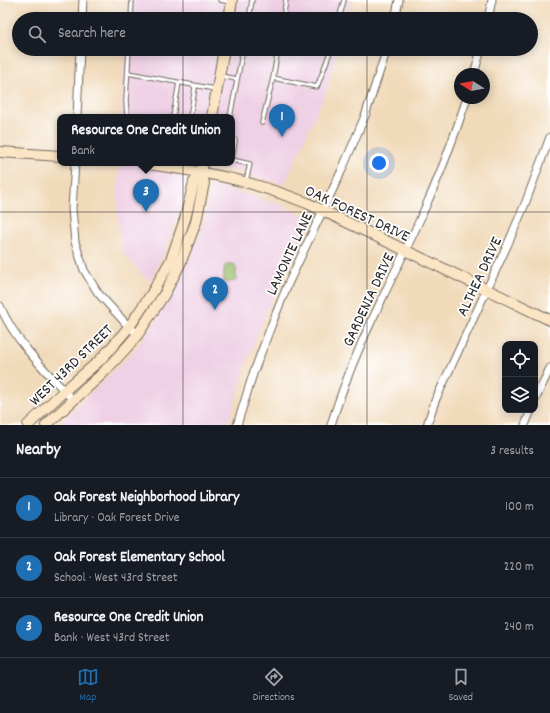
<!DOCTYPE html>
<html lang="en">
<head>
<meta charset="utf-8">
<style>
	:root { --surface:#171b24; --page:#20242c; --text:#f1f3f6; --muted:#9ea1a6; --line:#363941; --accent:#1f6fb2 }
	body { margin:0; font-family:Dekko,sans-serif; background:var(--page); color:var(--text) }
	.controls { position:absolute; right:12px; bottom:12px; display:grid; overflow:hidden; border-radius:8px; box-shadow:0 2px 10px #0003 }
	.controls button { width:36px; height:36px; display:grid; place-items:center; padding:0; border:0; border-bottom:1px solid var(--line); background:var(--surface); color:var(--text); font:20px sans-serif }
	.compass { position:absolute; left:454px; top:68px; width:36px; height:36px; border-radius:50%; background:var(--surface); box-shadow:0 2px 10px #0003; rotate:281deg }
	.you { position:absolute; left:379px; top:163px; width:14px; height:14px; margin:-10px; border:3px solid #fff; border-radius:50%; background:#1a73e8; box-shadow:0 0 0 6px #1a73e833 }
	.badge { display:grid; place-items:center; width:26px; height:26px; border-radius:50%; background:var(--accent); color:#fff; font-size:13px; font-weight:700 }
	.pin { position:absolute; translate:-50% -33px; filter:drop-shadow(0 1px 2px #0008) }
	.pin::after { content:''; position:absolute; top:21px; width:14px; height:12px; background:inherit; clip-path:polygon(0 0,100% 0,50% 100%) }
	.popup { position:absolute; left:57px; top:114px; width:178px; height:52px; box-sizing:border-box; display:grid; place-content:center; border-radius:8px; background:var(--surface); filter:drop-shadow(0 1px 3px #0005); font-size:13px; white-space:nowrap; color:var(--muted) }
	.popup b { font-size:15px; color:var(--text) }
	.popup::after { content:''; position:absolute; left:50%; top:100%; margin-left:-8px; border:8px solid transparent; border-top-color:var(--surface) }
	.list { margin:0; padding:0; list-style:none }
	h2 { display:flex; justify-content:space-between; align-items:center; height:52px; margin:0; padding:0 16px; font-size:17px }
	h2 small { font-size:13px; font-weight:400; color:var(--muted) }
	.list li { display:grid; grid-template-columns:26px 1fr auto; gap:12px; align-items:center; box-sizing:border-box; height:60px; padding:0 16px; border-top:1px solid var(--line) }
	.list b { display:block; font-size:15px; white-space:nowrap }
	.list p { margin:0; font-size:13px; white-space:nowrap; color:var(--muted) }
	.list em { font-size:13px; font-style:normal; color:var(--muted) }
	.icon { flex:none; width:22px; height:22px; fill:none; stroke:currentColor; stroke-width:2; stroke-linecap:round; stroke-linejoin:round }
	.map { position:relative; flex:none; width:550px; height:425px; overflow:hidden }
	.search { position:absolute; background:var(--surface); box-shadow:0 2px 10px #0003; left:12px; right:12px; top:12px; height:44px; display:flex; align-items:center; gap:10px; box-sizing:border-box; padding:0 14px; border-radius:22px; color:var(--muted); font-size:15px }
	.sheet { height:232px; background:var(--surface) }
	nav { display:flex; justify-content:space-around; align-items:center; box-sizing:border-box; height:56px; border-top:1px solid var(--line); background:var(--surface); font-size:11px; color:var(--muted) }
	nav a { display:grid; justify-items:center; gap:2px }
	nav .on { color:var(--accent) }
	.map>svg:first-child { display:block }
	.built { fill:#efd0e5 }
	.green { fill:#9bc26e; stroke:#63764c }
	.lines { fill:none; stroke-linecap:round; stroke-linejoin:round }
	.lane-casing { stroke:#70685d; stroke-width:5.5 }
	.street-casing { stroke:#70685d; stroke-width:9 }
	.secondary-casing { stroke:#70685d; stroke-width:12 }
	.lane { stroke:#fff; stroke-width:3.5 }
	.street { stroke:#fff; stroke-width:7 }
	.secondary { stroke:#fce5c4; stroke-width:10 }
	.grid { fill:none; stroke:#2b2b2b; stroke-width:1; stroke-opacity:0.55 }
	.labels { text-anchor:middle; stroke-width:3.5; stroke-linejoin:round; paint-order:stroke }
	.street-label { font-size:16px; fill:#2b2b2b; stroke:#fff }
</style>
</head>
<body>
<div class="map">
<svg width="550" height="425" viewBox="0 0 550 425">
	<rect width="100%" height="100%" fill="#fff"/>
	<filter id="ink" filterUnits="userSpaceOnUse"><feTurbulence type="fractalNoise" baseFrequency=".025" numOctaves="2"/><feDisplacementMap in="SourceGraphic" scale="8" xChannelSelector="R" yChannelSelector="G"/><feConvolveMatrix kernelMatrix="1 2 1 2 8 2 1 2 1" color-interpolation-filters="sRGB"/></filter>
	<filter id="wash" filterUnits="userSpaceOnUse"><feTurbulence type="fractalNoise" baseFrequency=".012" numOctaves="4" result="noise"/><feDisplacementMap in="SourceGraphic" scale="16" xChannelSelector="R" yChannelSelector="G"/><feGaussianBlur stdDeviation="0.9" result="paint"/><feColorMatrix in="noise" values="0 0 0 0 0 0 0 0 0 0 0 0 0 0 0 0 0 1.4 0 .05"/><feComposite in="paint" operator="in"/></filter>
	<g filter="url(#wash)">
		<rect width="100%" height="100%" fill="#f1daba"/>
		<path class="built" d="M128,0H351L346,19H127Z
			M125,49H338L326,92L284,185L246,173L199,163H232V117H121Z
			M119,163H191L179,211L166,249L150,282L122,253L117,209Z
			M211,186L246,194L283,206L311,219L279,284L260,327L245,369L228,425H58L135,350L153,325L172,294L192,253L204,220Z"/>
		<path class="green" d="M228,264H234L236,268V280C232,282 228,283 224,281V270L225,266Z"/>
	</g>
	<g filter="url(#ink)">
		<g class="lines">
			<defs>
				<path id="lane" d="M220,0L231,2
					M231,15L245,19
					M131,19L132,0
					M249,19L252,0
					M283,19L286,0
					M339,19L344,0
					M128,73L215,89
					M221,76L237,79
					M273,78L317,87L325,66L331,49
					M127,117L126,100L129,49
					M173,117L179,83
					M190,117L195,88L194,86
					M230,117L243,49
					M262,123L273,78L278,49
					M232,139L235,140L232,160
					M232,160L250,164L246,181"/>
				<path id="street" d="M82,19L83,0
					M395,19L399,0
					M488,19L492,0
					M474,74L481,49
					M77,117L80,49
					M75,163L72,209L75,242L84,270L98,293L129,327L138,334
					M0,306C16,343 46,371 73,400
					M535,400L550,368
					M237,425L253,374L273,321L288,284L341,172L365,116L387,49
					M331,425C344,382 362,340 382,299C395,271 409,244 421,217C439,178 454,138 467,98
					M427,425L435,401L449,371L507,246L525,204L550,137
					M525,425L531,410"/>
				<path id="secondary" d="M229,19L232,0
					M212,117L224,49
					M0,152L60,156
					M142,163C174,168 206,172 237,180C261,186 284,194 307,203L550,320
					M28,425L64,391L99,361L111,348L129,327L152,293L171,260L185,219L194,182L201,173
					M46,425L102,374L127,347L138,334L165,293L180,264L196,222L204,183L201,173L203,163"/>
			</defs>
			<use href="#lane" class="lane-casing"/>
			<use href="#street" class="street-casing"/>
			<use href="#secondary" class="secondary-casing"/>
			<use href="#lane" class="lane"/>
			<use href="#street" class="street"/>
			<use href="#secondary" class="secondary"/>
		</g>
	</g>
	<path class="grid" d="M183,0V19M367,0V19M183,49V425M367,49V425M0,212H550"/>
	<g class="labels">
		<g class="street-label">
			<text transform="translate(358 212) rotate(25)" y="6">OAK FOREST DRIVE</text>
			<text transform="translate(288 253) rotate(-65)" y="6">LAMONTE LANE</text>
			<text transform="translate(478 276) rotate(-65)" y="6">ALTHEA DRIVE</text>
			<text transform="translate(367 299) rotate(-65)" y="6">GARDENIA DRIVE</text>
			<text transform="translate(70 364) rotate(-44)" y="6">WEST 43RD STREET</text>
		</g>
	</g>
</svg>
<div class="controls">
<button><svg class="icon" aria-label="locate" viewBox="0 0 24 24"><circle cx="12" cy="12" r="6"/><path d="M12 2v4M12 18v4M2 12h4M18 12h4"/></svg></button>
<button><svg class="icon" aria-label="layers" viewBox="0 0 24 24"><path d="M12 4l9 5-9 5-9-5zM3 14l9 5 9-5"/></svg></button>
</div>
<svg class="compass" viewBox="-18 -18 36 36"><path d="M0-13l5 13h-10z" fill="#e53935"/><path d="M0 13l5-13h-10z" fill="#9ea1a6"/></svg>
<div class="you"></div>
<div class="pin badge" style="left:282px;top:137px">1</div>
<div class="pin badge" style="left:215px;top:310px">2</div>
<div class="pin badge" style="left:146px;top:212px">3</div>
<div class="popup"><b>Resource One Credit Union</b>Bank</div>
<div class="search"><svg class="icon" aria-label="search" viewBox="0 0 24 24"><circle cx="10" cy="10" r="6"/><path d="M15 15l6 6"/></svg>Search here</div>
</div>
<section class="sheet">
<h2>Nearby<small>3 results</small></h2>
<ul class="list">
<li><span class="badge">1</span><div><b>Oak Forest Neighborhood Library</b><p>Library · Oak Forest Drive</p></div><em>100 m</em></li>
<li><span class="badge">2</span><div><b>Oak Forest Elementary School</b><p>School · West 43rd Street</p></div><em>220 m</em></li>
<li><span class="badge">3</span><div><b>Resource One Credit Union</b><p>Bank · West 43rd Street</p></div><em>240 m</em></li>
</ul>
</section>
<nav>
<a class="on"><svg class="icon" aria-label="map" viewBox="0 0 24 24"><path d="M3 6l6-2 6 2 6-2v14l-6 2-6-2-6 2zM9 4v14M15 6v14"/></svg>Map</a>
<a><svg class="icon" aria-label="directions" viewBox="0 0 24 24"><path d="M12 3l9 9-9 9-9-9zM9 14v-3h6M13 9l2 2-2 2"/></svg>Directions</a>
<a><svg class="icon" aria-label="saved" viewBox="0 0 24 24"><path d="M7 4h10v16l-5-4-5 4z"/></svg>Saved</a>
</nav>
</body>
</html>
